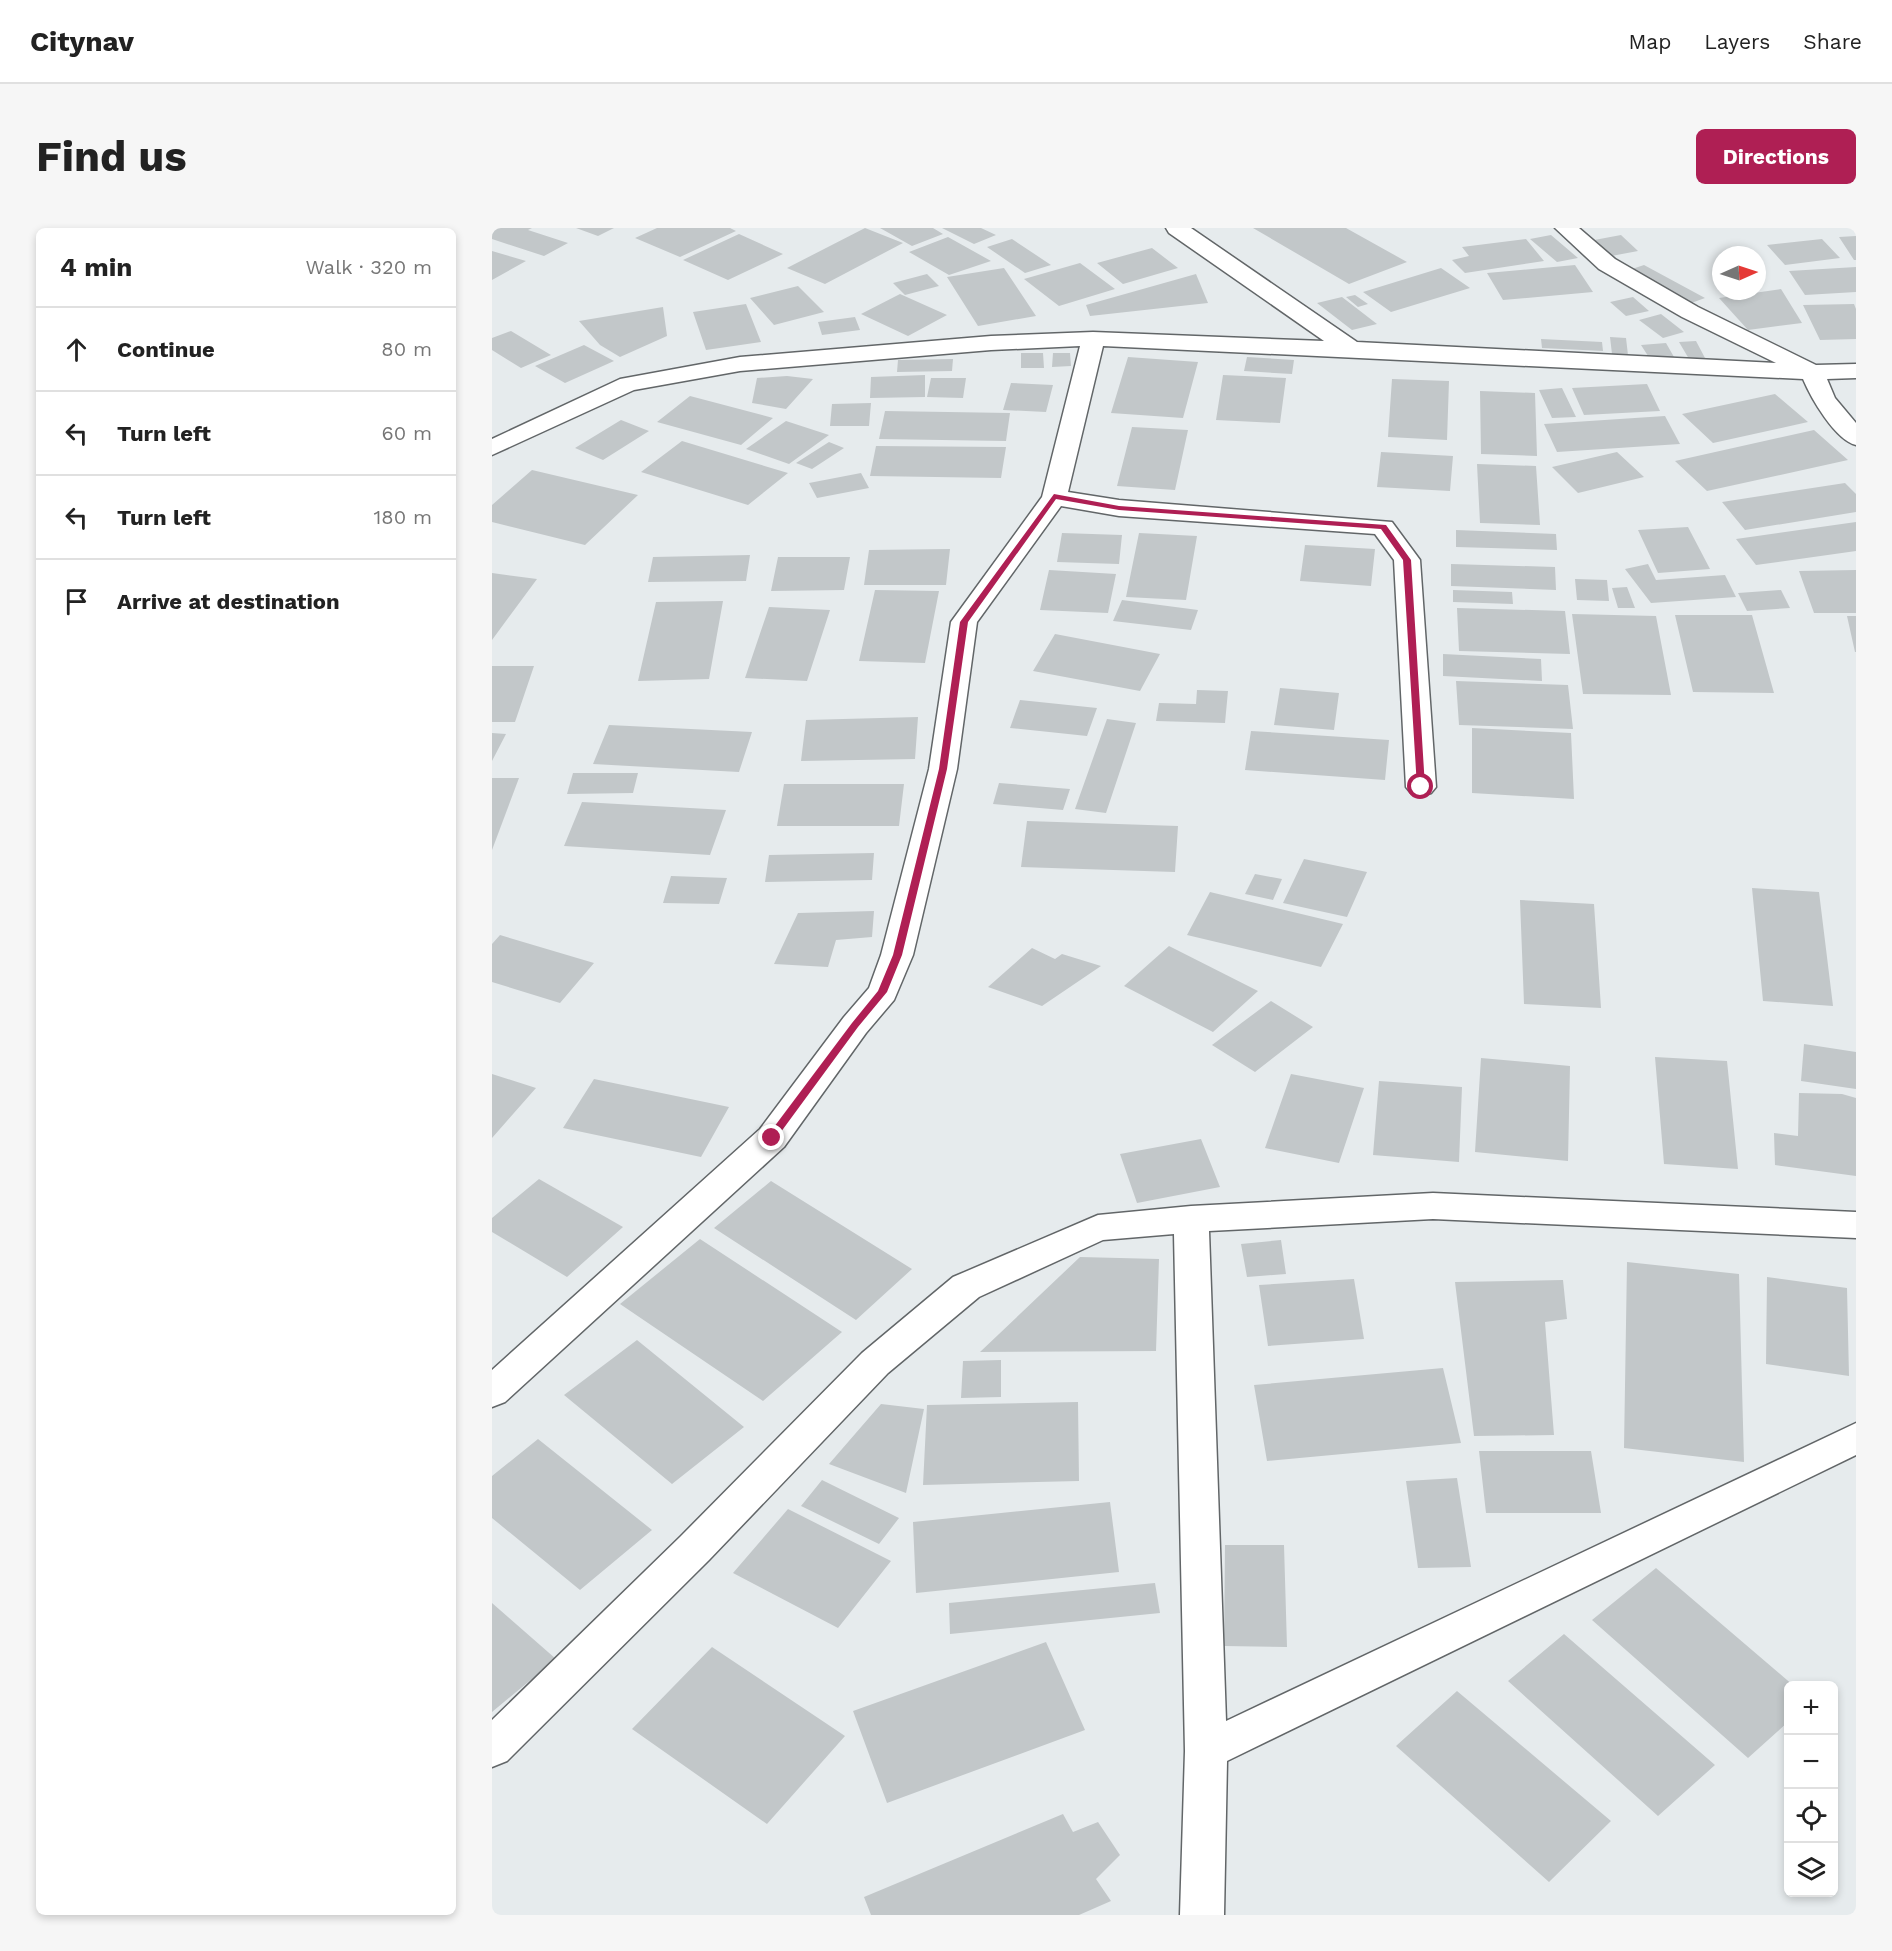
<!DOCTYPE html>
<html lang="en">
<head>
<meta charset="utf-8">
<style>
	:root { --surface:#fff; --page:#f6f6f6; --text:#222; --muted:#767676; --line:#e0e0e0; --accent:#af1f54 }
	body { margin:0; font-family:"Work Sans",sans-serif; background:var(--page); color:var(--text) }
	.controls { position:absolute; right:18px; bottom:18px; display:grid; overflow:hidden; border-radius:9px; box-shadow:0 3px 9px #0003 }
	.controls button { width:54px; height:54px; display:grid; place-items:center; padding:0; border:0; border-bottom:2px solid var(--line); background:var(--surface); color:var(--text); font:30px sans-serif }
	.compass { position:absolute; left:1220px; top:18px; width:54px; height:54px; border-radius:50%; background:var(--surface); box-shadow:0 3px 9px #0003; rotate:87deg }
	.stop { position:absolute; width:18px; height:18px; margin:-14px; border:4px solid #af1f54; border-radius:50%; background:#fff }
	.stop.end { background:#af1f54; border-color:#fff; box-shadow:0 2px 6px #0008 }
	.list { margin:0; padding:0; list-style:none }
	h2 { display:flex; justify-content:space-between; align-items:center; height:78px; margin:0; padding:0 24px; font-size:26px }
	h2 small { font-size:20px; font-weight:400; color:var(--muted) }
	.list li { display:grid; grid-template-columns:39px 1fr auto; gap:18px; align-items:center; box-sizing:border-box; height:84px; padding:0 24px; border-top:2px solid var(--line) }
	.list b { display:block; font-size:22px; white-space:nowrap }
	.list em { font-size:20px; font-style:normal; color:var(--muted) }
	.icon { flex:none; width:33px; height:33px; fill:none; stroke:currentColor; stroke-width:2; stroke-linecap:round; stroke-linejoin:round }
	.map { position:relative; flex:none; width:1364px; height:1687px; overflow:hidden; border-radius:9px }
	header { display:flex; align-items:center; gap:36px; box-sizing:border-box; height:84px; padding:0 30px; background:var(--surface); border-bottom:2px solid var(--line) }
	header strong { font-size:28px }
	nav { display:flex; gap:33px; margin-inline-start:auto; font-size:21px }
	.intro { display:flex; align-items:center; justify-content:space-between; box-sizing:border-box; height:144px; padding:0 36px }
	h1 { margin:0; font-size:42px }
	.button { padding:15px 27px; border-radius:9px; background:var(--accent); color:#fff; font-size:21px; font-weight:700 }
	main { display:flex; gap:36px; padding:0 36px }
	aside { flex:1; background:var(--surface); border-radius:9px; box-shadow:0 3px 9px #0003 }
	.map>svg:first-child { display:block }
	.building { fill:#c2c7c9 }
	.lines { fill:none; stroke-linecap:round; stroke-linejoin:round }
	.minor-casing { stroke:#626668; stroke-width:3 }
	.minor { fill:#fff; fill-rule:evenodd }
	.route { fill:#af1f54 }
</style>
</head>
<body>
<header>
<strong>Citynav</strong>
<nav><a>Map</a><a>Layers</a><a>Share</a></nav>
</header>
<div class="intro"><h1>Find us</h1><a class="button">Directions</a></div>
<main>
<aside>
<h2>4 min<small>Walk · 320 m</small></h2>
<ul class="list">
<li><svg class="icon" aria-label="ahead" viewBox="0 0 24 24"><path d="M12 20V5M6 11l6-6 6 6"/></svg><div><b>Continue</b></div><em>80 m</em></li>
<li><svg class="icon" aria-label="left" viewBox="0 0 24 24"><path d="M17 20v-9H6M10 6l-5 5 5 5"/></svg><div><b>Turn left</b></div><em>60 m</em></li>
<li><svg class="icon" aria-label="left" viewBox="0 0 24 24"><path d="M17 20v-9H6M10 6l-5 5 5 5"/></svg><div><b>Turn left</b></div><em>180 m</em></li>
<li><svg class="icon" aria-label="arrive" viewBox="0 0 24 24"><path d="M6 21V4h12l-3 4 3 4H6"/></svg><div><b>Arrive at destination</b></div></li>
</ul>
</aside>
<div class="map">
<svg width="1364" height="1687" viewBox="0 0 1364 1687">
	<rect width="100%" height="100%" fill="#e6ebed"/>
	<path class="building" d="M0,0H40L36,2L76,15L52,28L0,11Z
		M84,0H122L106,8Z
		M165,0H238L244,3L188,29L143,10Z
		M373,0L411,15L333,56L295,40Z
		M388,0H441L451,6L420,18Z
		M450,0H489L504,7L482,16Z
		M761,0H854L915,34L857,56Z
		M247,6L291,26L236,52L191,32Z
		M1059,7L1086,30L1065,34L1038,11Z
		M1129,7L1146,23L1114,29L1097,13Z
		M1364,8V32H1362L1347,9Z
		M456,9L499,33L457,47L417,24Z
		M520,11L559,37L533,45L495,19Z
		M1034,11L1052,33L973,45L960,32L977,28L970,19Z
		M1330,11L1348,30L1293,37L1275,17Z
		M660,20L686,40L631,56L605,35Z
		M0,23L34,33L0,52Z
		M588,35L623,61L567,78L532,51Z
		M1083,37L1101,64L1011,72L995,45Z
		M1152,37L1213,70L1191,78L1131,44Z
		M1364,39V64L1313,67L1297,43Z
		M512,40L544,88L486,98L455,49Z
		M949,40L978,60L899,84L871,64Z
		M435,46L447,58L413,67L401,55Z
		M704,46L716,75L598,88L594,77Z
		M306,58L332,84L282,97L258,70Z
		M1289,61L1310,95L1256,102L1227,70Z
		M408,66L455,87L416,108L369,86Z
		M863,67L876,76L866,79L854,69Z
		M850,69L885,96L860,102L825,75Z
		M1141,69L1157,83L1134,88L1118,74Z
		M254,76L269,114L214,122L201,84Z
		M1362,76L1364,81V111L1328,112L1311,77Z
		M171,79L175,108L128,129L108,117L87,93Z
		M1169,86L1192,104L1171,110L1147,92Z
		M363,89L368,102L330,107L326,94Z
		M19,103L59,127L29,140L0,122V110Z
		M1118,109L1134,110L1136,127L1120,126Z
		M1049,111L1110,114L1111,123L1050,120Z
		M1204,113L1213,130L1197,131L1187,114Z
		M1174,115L1182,129L1158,131L1149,117Z
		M92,117L122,133L73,155L43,138Z
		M529,125H551L552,140H529Z
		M561,125H578L579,138L560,139Z
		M636,129L706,134L691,190L619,185Z
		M755,129L802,132L800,146L752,143Z
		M461,131L460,143L405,144L406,132Z
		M433,147V169L378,170L379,149Z
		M731,147L794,150L788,195L724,192Z
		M295,148L321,151L294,181L260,175L265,150Z
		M439,150H474L471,170L435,169Z
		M900,151L957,153L955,212L896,209Z
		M519,155L561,157L554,184L511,182Z
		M1155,156L1168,183L1092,187L1080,160Z
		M1070,160L1084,189L1060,190L1047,162Z
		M988,163L1043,165L1045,228L989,226Z
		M1283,166L1316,194L1221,215L1190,186Z
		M198,168L281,190L249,217L165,194Z
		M379,175L377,198H338L340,176Z
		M393,183L518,185L514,213L387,211Z
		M1173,188L1188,216L1065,224L1052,196Z
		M129,192L157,203L111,232L83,220Z
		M294,193L337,207L297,236L254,221Z
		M640,199L696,202L683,262L625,258Z
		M1322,202L1356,232L1215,263L1183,233Z
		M190,213L296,245L256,277L149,244Z
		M337,214L352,220L320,241L304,235Z
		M384,218L514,219L509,250L378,248Z
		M889,224L961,228L958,263L885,259Z
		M1125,224L1152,249L1086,265L1060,239Z
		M985,236L1044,238L1048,297L988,295Z
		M40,242L146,267L93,317L0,294V277Z
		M369,245L377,260L325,270L317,255Z
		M1353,255L1364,266V284L1253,302L1230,274Z
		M1364,294V323L1264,337L1244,311Z
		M1196,299L1218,341L1166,345L1146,302Z
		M964,302L1064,306L1065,322L964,319Z
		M570,305L630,307L627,336L565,334Z
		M647,305L705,308L694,372L634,369Z
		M813,317L883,321L879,358L808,353Z
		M458,321L454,357H372L377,322Z
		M258,327L254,353L156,354L161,329Z
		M286,329H358L352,362L279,363Z
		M959,336L1063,339L1064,362L959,358Z
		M1156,336L1164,352L1233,347L1244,369L1159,375L1133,341Z
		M557,342L624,346L616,385L548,382Z
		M1364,342V385H1322L1307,343Z
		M0,345L45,351L0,412Z
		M1083,351L1115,352L1117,373L1085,372Z
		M1135,359L1143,380H1126L1120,360Z
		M383,362L447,363L433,435L367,433Z
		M961,362L1020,364L1021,376L961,374Z
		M1289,362L1298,380L1255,383L1246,365Z
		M630,372L706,382L699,402L621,393Z
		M231,373L217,451L146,453L164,374Z
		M277,379L338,382L315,453L253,450Z
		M965,380L1073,383L1078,426L967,423Z
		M1080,386L1164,388L1179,467L1091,466Z
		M1183,387H1260L1282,465L1201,464Z
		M1355,388H1364V424H1363Z
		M563,406L668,426L648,463L541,443Z
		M951,426L1049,431L1050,453L951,448Z
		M0,438H42L23,494H0Z
		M964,453L1076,457L1081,501L967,497Z
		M788,460L847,465L842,502L782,497Z
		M705,462L736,463L733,495L664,493L667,475L704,476Z
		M528,472L605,480L595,508L518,500Z
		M426,489L423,531L309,533L314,492Z
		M615,491L644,495L614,585L583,581Z
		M117,497L260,504L247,544L101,536Z
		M980,500L1079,505L1082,571L980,565Z
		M759,503L897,512L893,552L753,542Z
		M0,505L14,506L0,533Z
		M81,545H146L141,565L75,566Z
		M0,550H27L0,622Z
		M507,555L578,561L571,582L501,576Z
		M292,556H412L407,598H285Z
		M90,574L234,582L218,627L72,618Z
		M535,593L686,598L683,644L529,639Z
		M382,625L380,652L273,654L277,627Z
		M812,631L875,644L855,689L791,675Z
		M763,646L790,651L781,672L753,666Z
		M179,648L235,650L227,676L171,675Z
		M1260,660L1327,664L1341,778L1271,773Z
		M718,664L851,696L829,739L695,707Z
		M1028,672L1102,676L1109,780L1032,776Z
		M382,683L380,709L344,712L336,739L282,736L306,685Z
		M8,707L102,735L68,775L0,754V716Z
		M677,718L766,763L721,804L632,758Z
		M540,720L563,731L570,726L609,738L550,778L496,759Z
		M779,773L821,799L763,844L720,817Z
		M1312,816L1364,824V861L1309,853Z
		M1163,829L1235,833L1246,941L1172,936Z
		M989,830L1078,838L1076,933L983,924Z
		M0,846L44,860L0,910Z
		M799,846L872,860L847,935L773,920Z
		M102,851L237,879L209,929L71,900Z
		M887,853L970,859L967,934L881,927Z
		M1307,865L1350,866L1364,870V948L1283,937L1282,905L1306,908Z
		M709,911L728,959L645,975L628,926Z
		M47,951L131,999L75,1049L0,1004V990Z
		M279,953L420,1041L364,1092L222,1000Z
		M208,1011L350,1104L271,1173L128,1076Z
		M789,1012L794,1046L755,1049L749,1016Z
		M588,1029L667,1031L664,1123L488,1124Z
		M1135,1034L1247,1046L1252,1234L1132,1220Z
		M1275,1049L1355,1060L1357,1148L1274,1136Z
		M862,1051L872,1111L776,1118L767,1057Z
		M1071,1052L1075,1091L1053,1094L1062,1207L982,1208L963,1054Z
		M145,1112L252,1199L180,1256L72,1167Z
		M509,1132V1169L469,1170L471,1133Z
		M951,1140L969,1215L775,1233L762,1157Z
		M586,1174L587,1253L431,1257L435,1177Z
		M389,1176L432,1181L414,1265L337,1236Z
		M46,1211L160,1302L88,1362L0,1290V1248Z
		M987,1223H1099L1109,1285H994Z
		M965,1250L979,1339L926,1340L914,1253Z
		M330,1252L407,1290L387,1316L309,1278Z
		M618,1274L627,1344L424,1365L421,1294Z
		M296,1281L399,1333L346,1400L241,1345Z
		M733,1317H792L795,1419L732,1418Z
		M1164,1340L1302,1458H1296V1494L1256,1530L1100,1392Z
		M663,1355L668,1385L458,1406L457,1375Z
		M0,1375L64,1431L0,1484Z
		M1072,1406L1223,1537L1166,1588L1016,1453Z
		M554,1414L593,1502L395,1575L361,1483Z
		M220,1419L353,1508L275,1596L140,1501Z
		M965,1463L1119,1593L1057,1654L904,1518Z
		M571,1586L581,1604L606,1594L628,1627L604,1651L619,1673L587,1687H379L372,1669Z"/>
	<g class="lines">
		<defs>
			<path id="minor" d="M674,0H699L865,114L1284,135L1190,89L1107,41L1063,0H1087L1123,31L1206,79L1324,137L1364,136V150L1335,151L1343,170L1364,195V217C1343,212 1319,170 1311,151L611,118L576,264L627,272L900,294L928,332L944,559L939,565L929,568L919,565L914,559L902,332L883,306L627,288L569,278L485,394L465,541L421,727L402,772L374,805L292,919L13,1174L0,1179V1142L268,901L352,789L377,760L389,727L437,541L459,394L550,269L588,118L499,122L248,143L142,162L0,227V211L128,151L248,129L499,108L601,104L832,113L677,5Z
				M941,965L1364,984V1010L941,991L717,1003L734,1493L1364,1195V1227L735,1533L732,1687H688L693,1523L682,1006L611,1012L487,1069L396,1145L217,1332L15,1533L0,1539V1492L189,1308L370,1125L461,1049L606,987L699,978Z"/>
		</defs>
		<use href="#minor" class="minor-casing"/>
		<use href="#minor" class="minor"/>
	</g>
	<path class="route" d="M562,266L627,278L894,297L919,332L933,559L929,562L925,559L911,332L889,301L627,282L564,271L476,394L455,541L410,727L395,764L366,799L283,912H276V907L360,795L386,763L401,727L447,541L468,394Z"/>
</svg>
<div class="controls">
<button>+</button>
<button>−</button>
<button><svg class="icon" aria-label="locate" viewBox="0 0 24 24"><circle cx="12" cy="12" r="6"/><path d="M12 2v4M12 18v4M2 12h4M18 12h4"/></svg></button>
<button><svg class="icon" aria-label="layers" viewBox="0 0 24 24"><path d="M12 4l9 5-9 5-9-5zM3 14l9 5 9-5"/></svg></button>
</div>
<svg class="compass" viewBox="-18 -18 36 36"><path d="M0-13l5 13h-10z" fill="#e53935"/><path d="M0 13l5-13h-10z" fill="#767676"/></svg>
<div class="stop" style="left:929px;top:559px"></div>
<div class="stop end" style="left:280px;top:910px"></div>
</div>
</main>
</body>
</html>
